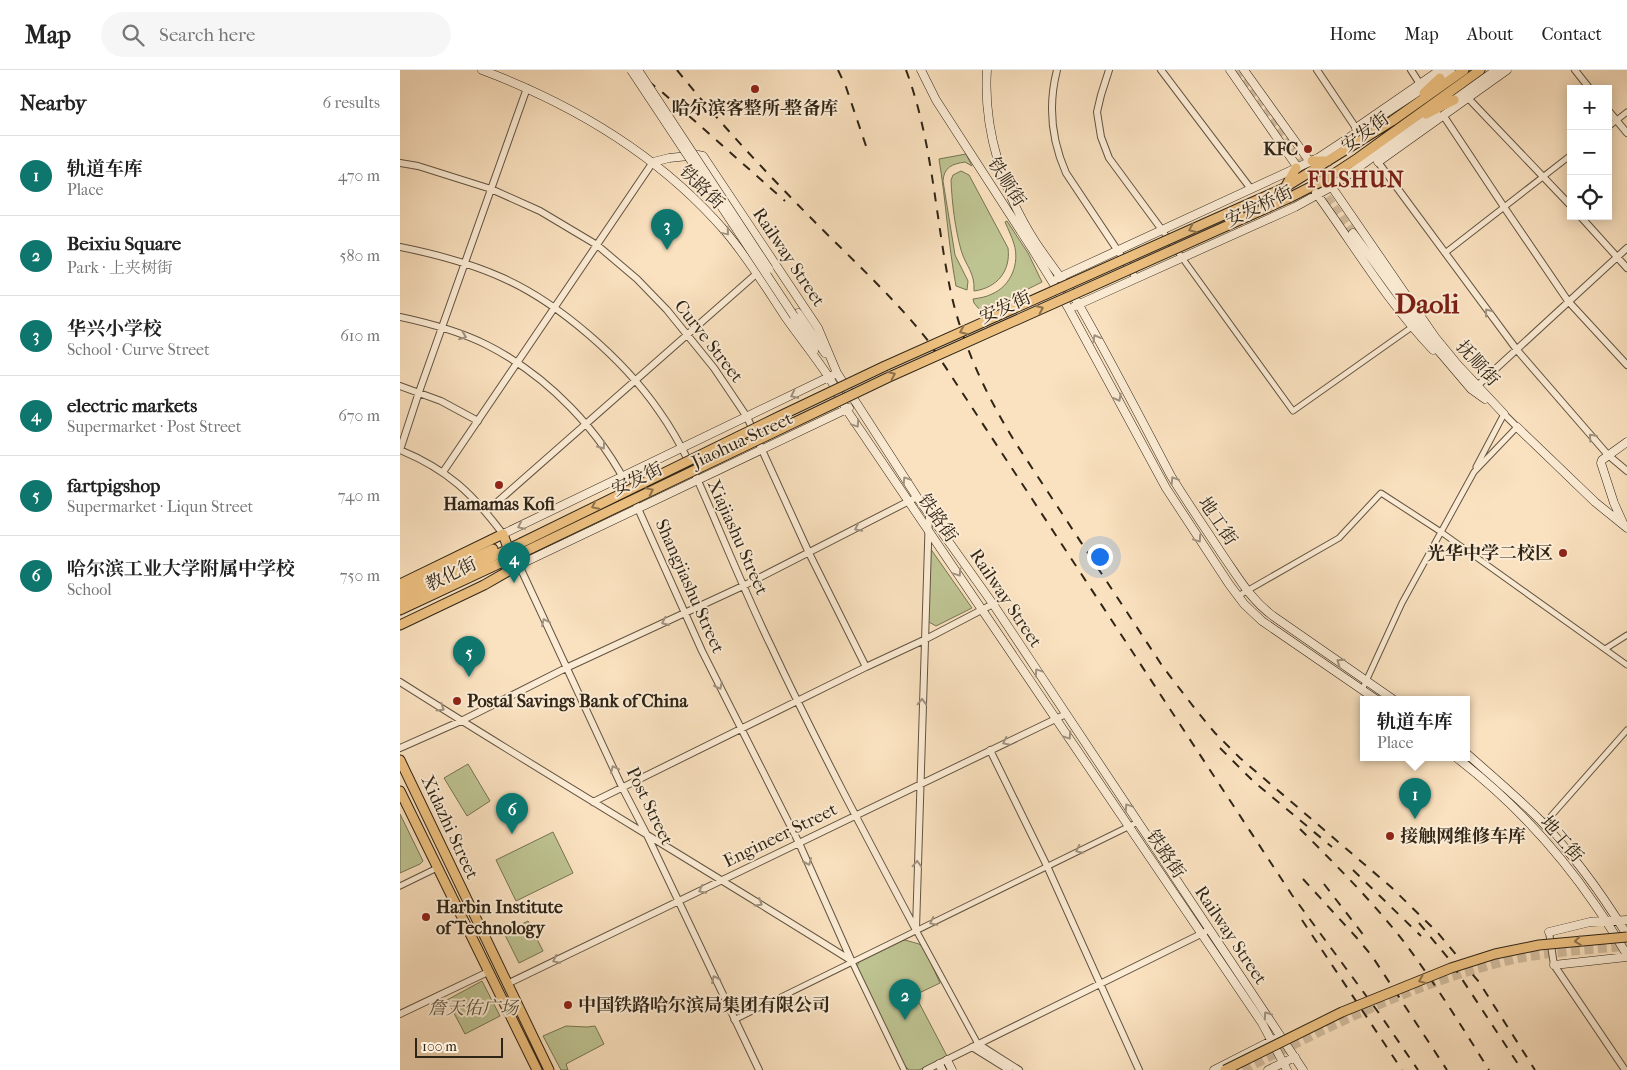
<!DOCTYPE html>
<html lang="en">
<head>
<meta charset="utf-8">
<style>
	:root { --surface:#fff; --page:#f6f6f6; --text:#222; --muted:#767676; --line:#e0e0e0; --accent:#0f766e }
	body { margin:0; font-family:"IM FELL French Canon","Noto Serif SC",serif; background:var(--page); color:var(--text) }
	.controls { position:absolute; right:15px; top:15px; display:grid; overflow:hidden; border-radius:0px; box-shadow:0 2px 12px #0003 }
	.controls button { width:45px; height:45px; display:grid; place-items:center; padding:0; border:0; border-bottom:1px solid var(--line); background:var(--surface); color:var(--text); font:25px sans-serif }
	.scale { position:absolute; left:15px; bottom:12px; width:88px; box-sizing:border-box; padding-left:5px; border:2px solid #2f2517; border-top:0; font-size:14px; line-height:18px; white-space:nowrap; color:#2f2517; -webkit-text-stroke:4px #fcecd5; paint-order:stroke }
	.you { position:absolute; left:699px; top:486px; width:18px; height:18px; margin:-12px; border:4px solid #fff; border-radius:50%; background:#1a73e8; box-shadow:0 0 0 8px #1a73e833 }
	.badge { display:grid; place-items:center; width:32px; height:32px; border-radius:50%; background:var(--accent); color:#fff; font-size:16px; font-weight:700 }
	.pin { position:absolute; translate:-50% -41px; filter:drop-shadow(0 1px 2px #0008) }
	.pin::after { content:''; position:absolute; top:26px; width:18px; height:15px; background:inherit; clip-path:polygon(0 0,100% 0,50% 100%) }
	.popup { position:absolute; left:960px; top:626px; width:110px; height:65px; box-sizing:border-box; display:grid; place-content:center; border-radius:0px; background:var(--surface); filter:drop-shadow(0 1px 4px #0005); font-size:16px; white-space:nowrap; color:var(--muted) }
	.popup b { font-size:19px; color:var(--text) }
	.popup::after { content:''; position:absolute; left:50%; top:100%; margin-left:-10px; border:10px solid transparent; border-top-color:var(--surface) }
	.list { margin:0; padding:0; list-style:none }
	h2 { display:flex; justify-content:space-between; align-items:center; height:65px; margin:0; padding:0 20px; font-size:21px }
	h2 small { font-size:16px; font-weight:400; color:var(--muted) }
	.list li { display:grid; grid-template-columns:32px 1fr auto; gap:15px; align-items:center; box-sizing:border-box; height:80px; padding:0 20px; border-top:1px solid var(--line) }
	.list b { display:block; font-size:19px; white-space:nowrap }
	.list p { margin:0; font-size:16px; white-space:nowrap; color:var(--muted) }
	.list em { font-size:16px; font-style:normal; color:var(--muted) }
	.icon { flex:none; width:28px; height:28px; fill:none; stroke:currentColor; stroke-width:2; stroke-linecap:round; stroke-linejoin:round }
	.map { position:relative; flex:none; width:1227px; height:1000px; overflow:hidden }
	header { display:flex; align-items:center; gap:30px; box-sizing:border-box; height:70px; padding:0 25px; background:var(--surface); border-bottom:1px solid var(--line) }
	header strong { font-size:24px }
	nav { display:flex; gap:28px; margin-inline-start:auto; font-size:18px }
	.search { width:350px; height:45px; background:var(--page); display:flex; align-items:center; gap:12px; box-sizing:border-box; padding:0 18px; border-radius:28px; color:var(--muted); font-size:19px }
	main { display:flex }
	aside { flex:1; background:var(--surface) }
	.map>svg:first-child { display:block }
	.green { fill:#bec392; stroke:#767454 }
	.lines { fill:none; stroke-linecap:round; stroke-linejoin:round }
	.secondary-tunnel { stroke:#d1bb9d; stroke-width:8; stroke-dasharray:8 4; stroke-linecap:butt }
	.primary-tunnel { stroke:#d1bb9d; stroke-width:9; stroke-dasharray:9 4.5; stroke-linecap:butt }
	.minor-casing { stroke:#625441; stroke-width:7 }
	.tertiary-casing { stroke:#625441; stroke-width:8 }
	.secondary-casing { stroke:#2f2517; stroke-width:9 }
	.primary-casing { stroke:#2f2517; stroke-width:11 }
	.trunk-casing { stroke:#2f2517; stroke-width:11 }
	.minor { stroke:#fcecd5; stroke-width:5 }
	.tertiary { stroke:#fcecd5; stroke-width:6 }
	.secondary { stroke:#fcecd5; stroke-width:8 }
	.primary { stroke:#edc080; stroke-width:9 }
	.trunk { stroke:#edc080; stroke-width:9 }
	.rail { stroke:#2f2517; stroke-width:2; stroke-dasharray:9 9; stroke-linecap:butt }
	.secondary-bridge-casing { stroke:#2f2517; stroke-width:9; stroke-linecap:butt }
	.primary-bridge-casing { stroke:#2f2517; stroke-width:11; stroke-linecap:butt }
	.trunk-bridge-casing { stroke:#2f2517; stroke-width:11; stroke-linecap:butt }
	.secondary-bridge { stroke:#fcecd5; stroke-width:8 }
	.primary-bridge { stroke:#edc080; stroke-width:9 }
	.trunk-bridge { stroke:#edc080; stroke-width:9 }
	.oneway { stroke:#8e724c }
	.oneway2 { stroke:#a09280 }
	.poi-dot { fill:#8f2418; stroke:#fcecd5; stroke-width:2 }
	.labels { text-anchor:middle; stroke-width:4; stroke-linejoin:round; paint-order:stroke }
	.poi-label { font-size:18px; font-weight:bold; fill:#2f2517; stroke:#fcecd5; text-anchor:start }
	.street-label { font-size:18px; fill:#2f2517; stroke:#fcecd5 }
	.park-label { font-size:18px; font-style:italic; fill:#5a543c; stroke:#fcecd5 }
	.district-label { font-size:22px; font-weight:bold; letter-spacing:1px; fill:#7a1f14; stroke:#fcecd5 }
	.town-label { font-size:28px; font-weight:bold; fill:#7a1f14; stroke:#fcecd5 }
</style>
</head>
<body>
<header>
<strong>Map</strong>
<div class="search"><svg class="icon" aria-label="search" viewBox="0 0 24 24"><circle cx="10" cy="10" r="6"/><path d="M15 15l6 6"/></svg>Search here</div>
<nav><a>Home</a><a>Map</a><a>About</a><a>Contact</a></nav>
</header>
<main>
<aside>
<h2>Nearby<small>6 results</small></h2>
<ul class="list">
<li><span class="badge">1</span><div><b>轨道车库</b><p>Place</p></div><em>470 m</em></li>
<li><span class="badge">2</span><div><b>Beixiu Square</b><p>Park · 上夹树街</p></div><em>580 m</em></li>
<li><span class="badge">3</span><div><b>华兴小学校</b><p>School · Curve Street</p></div><em>610 m</em></li>
<li><span class="badge">4</span><div><b>electric markets</b><p>Supermarket · Post Street</p></div><em>670 m</em></li>
<li><span class="badge">5</span><div><b>fartpigshop</b><p>Supermarket · Liqun Street</p></div><em>740 m</em></li>
<li><span class="badge">6</span><div><b>哈尔滨工业大学附属中学校</b><p>School</p></div><em>750 m</em></li>
</ul>
</aside>
<div class="map">
<svg width="1227" height="1000" viewBox="0 0 1227 1000">
	<rect width="100%" height="100%" fill="#fae1bf"/>
	<filter id="stains"><feTurbulence type="fractalNoise" baseFrequency=".004" numOctaves="4"/><feColorMatrix values="0 0 0 0 .2 0 0 0 0 .09 0 0 0 0 .02 0 0 0 .5 -.17"/></filter>
	<radialGradient id="worn" r=".72"><stop offset=".6" stop-color="#630" stop-opacity="0"/><stop offset="1" stop-color="#630" stop-opacity=".3"/></radialGradient>
	<path class="green" d="M566,84L572,96L565,92C552,94 544,97 543,111L555,185L568,211L567,220L556,216C548,173 546,131 539,89Z
		M561,101L569,105L608,178C611,201 597,218 574,221C575,202 566,197 561,180C555,158 552,133 551,110L553,105Z
		M607,151L628,183L642,212L588,239H579L574,233L573,229C580,228 586,227 592,224C611,216 620,193 614,174C612,167 608,159 605,152Z
		M530,478L572,538L536,556L527,551Z
		M68,694L90,731L67,746L44,708Z
		M0,744L23,791L20,794L0,803Z
		M153,762L173,803L116,831L96,790Z
		M128,851L143,881L119,893L104,863Z
		M505,870L519,874L524,878L540,913L515,925L547,986L519,1000H509L504,995L457,896L460,890L497,872Z
		M82,911L100,946L65,964L47,930Z
		M166,956L187,957L195,956L204,974L166,994L168,1000H161L143,966Z"/>
	<g class="lines">
		<path class="secondary-tunnel" d="M837,0L953,163"/>
		<path class="primary-tunnel" d="M843,1000C925,959 1006,917 1095,894C1138,882 1183,881 1227,876"/>
		<defs>
			<path id="minor" d="M1208,57L1227,42
				M762,160L893,341L1012,257
				M1045,183L1171,85
				M1076,397L1104,344
				M838,526L939,468L981,423L1041,462L1227,595
				M1205,579L1227,565
				M962,620L1002,533L1074,402L1117,357
				M1144,754L1227,660
				M0,816L37,798
				M516,860L578,974
				M452,892L504,1000
				M334,950L738,752"/>
			<path id="tertiary" d="M657,0C648,35 651,69 666,103L736,208
				M709,0L701,25L697,42L701,67L709,88L762,160
				M761,0L851,119
				M917,0L956,58
				M1011,0L1020,14
				M1175,0L1190,19
				M1068,28L1171,136
				M1208,40L1227,63
				M1043,45L1104,137L1168,231L1227,295
				M978,92L1117,280L1208,385L1227,401
				M0,93L18,96L91,119L140,141L197,175L237,209L267,240L314,298L347,347L409,483L466,597
				M1180,146L1227,198
				M0,177C35,184 70,193 103,208C159,233 224,290 259,341C284,376 301,417 318,457C335,497 352,537 371,576C416,672 466,766 516,860
				M0,247C28,253 61,262 87,275C148,306 201,361 231,423
				M0,316L41,331L78,351
				M1077,316L1227,178
				M1104,344L1117,357
				M0,380L19,322L127,18
				M0,380C48,400 72,423 103,464
				M43,402L253,92
				M236,434L302,581L399,773L452,892
				M86,442L355,205
				M119,495L222,717L247,765L359,1000
				M0,612C150,707 302,797 452,891
				M0,678L61,651L166,598L343,516L517,427
				M590,680L647,796L739,1000
				M193,732L466,597L524,570L593,534
				M516,859L529,443
				M1149,862L1154,895L1225,1000
				M107,914L666,644
				M0,944L88,902
				M578,974L619,1000
				M572,977L609,1000
				M526,1000L805,862"/>
			<path id="secondary" d="M82,0C175,35 260,86 325,161C348,188 367,219 386,248C400,268 415,286 428,306C435,316 440,328 446,339L862,953L887,1000
				M521,0L536,30L631,177L669,239L766,418L829,514L844,534L862,551L977,630
				M587,0C583,60 603,122 636,173C650,194 666,213 679,235C711,291 741,349 771,406C787,432 805,458 822,484C838,507 850,529 873,546L994,630
				M830,0L898,98
				M844,0L910,92
				M1050,33L1096,0
				M956,58L1040,0
				M253,92L269,88L298,85L303,86L418,258L437,303L517,427L593,534L903,1000
				M978,92L1107,0
				M929,113L1035,267L1058,295L1104,344
				M916,123C954,175 988,233 1033,280
				M953,163L1037,279L1071,319L1085,329
				M658,208L918,88L1051,0
				M675,236L895,137L931,117L1036,42
				M398,243L425,283
				M394,246L414,281
				M1117,357L1195,432L1227,458
				M1223,453L1214,433L1201,393L1202,390L1227,372
				M103,464L433,305
				M119,495L449,338
				M1066,683C1091,705 1116,726 1140,750C1173,784 1202,824 1227,865
				M1057,688C1110,729 1158,780 1196,836C1207,852 1217,868 1227,885
				M1149,862L1190,852L1227,850
				M1154,895L1227,887
				M547,990L552,1000
				M539,994L542,1000
				M814,1000L875,969
				M868,1000L895,987"/>
			<path id="primary" d="M0,690L149,1000
				M0,721L137,1000"/>
			<path id="trunk" d="M1024,23L1040,8
				M1026,44L1054,30
				M912,91H928
				M886,116L896,98
				M884,118L992,51L1064,0
				M889,128L926,109L958,88L1080,0
				M0,514L103,464L108,478
				M0,523L93,479
				M0,531L121,473
				M0,540L128,480
				M0,555L84,515L119,495"/>
		</defs>
		<use href="#minor" class="minor-casing"/>
		<use href="#tertiary" class="tertiary-casing"/>
		<use href="#secondary" class="secondary-casing"/>
		<use href="#primary" class="primary-casing"/>
		<use href="#trunk" class="trunk-casing"/>
		<use href="#minor" class="minor"/>
		<use href="#tertiary" class="tertiary"/>
		<use href="#secondary" class="secondary"/>
		<use href="#primary" class="primary"/>
		<use href="#trunk" class="trunk"/>
		<path class="rail" d="M234,0L262,22L385,131
			M277,0C317,50 361,97 405,142C447,185 492,225 529,272L892,825L981,946L1018,1000
			M438,0L446,17L466,76
			M506,0C533,72 535,148 551,223C563,276 586,325 615,372L763,597L796,640L815,663L840,688L991,817L1038,863L1079,912L1135,1000
			M820,678L853,711L932,777
			M900,759C936,795 973,832 1004,872C1035,913 1062,957 1089,1000
			M953,800L1021,866
			M903,809L956,867L972,886L1047,1000
			M924,814L965,867
			M902,850L1002,1000
			M1019,853L1048,888L1122,1000"/>
		<defs>
			<path id="secondary-bridge" d="M231,0L394,246
				M238,0L369,199"/>
			<path id="primary-bridge" d="M825,1000L942,942L1051,898L1095,884L1139,875L1227,867"/>
			<path id="trunk-bridge" d="M121,473L380,346L485,296L884,118
				M128,480L487,308L889,128"/>
		</defs>
		<use href="#secondary-bridge" class="secondary-bridge-casing"/>
		<use href="#primary-bridge" class="primary-bridge-casing"/>
		<use href="#trunk-bridge" class="trunk-bridge-casing"/>
		<use href="#secondary-bridge" class="secondary-bridge"/>
		<use href="#primary-bridge" class="primary-bridge"/>
		<use href="#trunk-bridge" class="trunk-bridge"/>
	</g>
	<defs><path id="oneway-chevron" d="M-2-3.5L2.5 0L-2 3.5" fill="none" stroke-width="1.6" stroke-linecap="round" stroke-linejoin="round" transform="scale(1.25)"/></defs>
	<g class="oneway">
		<use href="#oneway-chevron" transform="translate(792 159) rotate(156)"/>
		<use href="#oneway-chevron" transform="translate(640 239) rotate(-24)"/>
		<use href="#oneway-chevron" transform="translate(563 261) rotate(156)"/>
		<use href="#oneway-chevron" transform="translate(492 305) rotate(-24)"/>
		<use href="#oneway-chevron" transform="translate(250 421) rotate(-26)"/>
		<use href="#oneway-chevron" transform="translate(195 436) rotate(154)"/>
		<use href="#oneway-chevron" transform="translate(1178 871) rotate(174)"/>
		<use href="#oneway-chevron" transform="translate(1022 910) rotate(158)"/>
	</g>
	<g class="oneway2">
		<use href="#oneway-chevron" transform="translate(326 162) rotate(50)"/>
		<use href="#oneway-chevron" transform="translate(1088 242) rotate(-127)"/>
		<use href="#oneway-chevron" transform="translate(63 266) rotate(21)"/>
		<use href="#oneway-chevron" transform="translate(696 268) rotate(-119)"/>
		<use href="#oneway-chevron" transform="translate(394 325) rotate(154)"/>
		<use href="#oneway-chevron" transform="translate(718 328) rotate(62)"/>
		<use href="#oneway-chevron" transform="translate(456 354) rotate(56)"/>
		<use href="#oneway-chevron" transform="translate(1192 367) rotate(-131)"/>
		<use href="#oneway-chevron" transform="translate(202 376) rotate(54)"/>
		<use href="#oneway-chevron" transform="translate(506 410) rotate(-123)"/>
		<use href="#oneway-chevron" transform="translate(774 410) rotate(-121)"/>
		<use href="#oneway-chevron" transform="translate(121 456) rotate(154)"/>
		<use href="#oneway-chevron" transform="translate(458 458) rotate(153)"/>
		<use href="#oneway-chevron" transform="translate(798 469) rotate(56)"/>
		<use href="#oneway-chevron" transform="translate(558 503) rotate(56)"/>
		<use href="#oneway-chevron" transform="translate(145 552) rotate(-115)"/>
		<use href="#oneway-chevron" transform="translate(265 552) rotate(155)"/>
		<use href="#oneway-chevron" transform="translate(940 592) rotate(-145)"/>
		<use href="#oneway-chevron" transform="translate(638 602) rotate(-124)"/>
		<use href="#oneway-chevron" transform="translate(319 616) rotate(63)"/>
		<use href="#oneway-chevron" transform="translate(522 632) rotate(-88)"/>
		<use href="#oneway-chevron" transform="translate(41 638) rotate(32)"/>
		<use href="#oneway-chevron" transform="translate(668 666) rotate(56)"/>
		<use href="#oneway-chevron" transform="translate(606 672) rotate(154)"/>
		<use href="#oneway-chevron" transform="translate(214 699) rotate(-115)"/>
		<use href="#oneway-chevron" transform="translate(728 737) rotate(-124)"/>
		<use href="#oneway-chevron" transform="translate(679 780) rotate(154)"/>
		<use href="#oneway-chevron" transform="translate(408 792) rotate(66)"/>
		<use href="#oneway-chevron" transform="translate(517 794) rotate(-88)"/>
		<use href="#oneway-chevron" transform="translate(302 820) rotate(154)"/>
		<use href="#oneway-chevron" transform="translate(359 833) rotate(32)"/>
		<use href="#oneway-chevron" transform="translate(533 852) rotate(154)"/>
		<use href="#oneway-chevron" transform="translate(156 890) rotate(154)"/>
		<use href="#oneway-chevron" transform="translate(315 909) rotate(-115)"/>
		<use href="#oneway-chevron" transform="translate(867 945) rotate(-124)"/>
	</g>
	<g class="poi-dot">
		<circle cx="355" cy="19" r="5"/>
		<circle cx="908" cy="79" r="5"/>
		<circle cx="99" cy="415" r="5"/>
		<circle cx="1163" cy="483" r="5"/>
		<circle cx="57" cy="631" r="5"/>
		<circle cx="990" cy="766" r="5"/>
		<circle cx="26" cy="847" r="5"/>
		<circle cx="168" cy="935" r="5"/>
	</g>
	<g class="labels">
		<g class="poi-label">
			<text x="355" y="44" text-anchor="middle">哈尔滨客整所-整备库</text>
			<text x="898" y="85" text-anchor="end">KFC</text>
			<text x="99" y="440" text-anchor="middle">Hamamas Kofi</text>
			<text x="1153" y="489" text-anchor="end">光华中学二校区</text>
			<text x="67" y="637">Postal Savings Bank of China</text>
			<text x="1000" y="772">接触网维修车库</text>
			<text x="36" y="843">Harbin Institute<tspan x="36" dy="21">of Technology</tspan></text>
			<text x="178" y="941">中国铁路哈尔滨局集团有限公司</text>
		</g>
		<g class="street-label">
			<text transform="translate(965 62) rotate(-36)" y="6">安发街</text>
			<text transform="translate(607 112) rotate(57)" y="6">铁顺街</text>
			<text transform="translate(302 117) rotate(44)" y="6">铁路街</text>
			<text transform="translate(859 136) rotate(-25)" y="6">安发桥街</text>
			<text transform="translate(389 187) rotate(56)" y="6">Railway Street</text>
			<text transform="translate(605 237) rotate(-24)" y="6">安发街</text>
			<text transform="translate(309 271) rotate(52)" y="6">Curve Street</text>
			<text transform="translate(1078 293) rotate(48)" y="6">抚顺街</text>
			<text transform="translate(342 370) rotate(-25)" y="6">Jiaohua Street</text>
			<text transform="translate(237 409) rotate(-26)" y="6">安发街</text>
			<text transform="translate(538 448) rotate(55)" y="6">铁路街</text>
			<text transform="translate(818 451) rotate(56)" y="6">地工街</text>
			<text transform="translate(338 467) rotate(66)" y="6">Xiajiashu Street</text>
			<text transform="translate(51 504) rotate(-26)" y="6">教化街</text>
			<text transform="translate(290 516) rotate(66)" y="6">Shangjiashu Street</text>
			<text transform="translate(606 528) rotate(56)" y="6">Railway Street</text>
			<text transform="translate(250 736) rotate(64)" y="6">Post Street</text>
			<text transform="translate(50 757) rotate(65)" y="6">Xidazhi Street</text>
			<text transform="translate(380 765) rotate(-26)" y="6">Engineer Street</text>
			<text transform="translate(1162 769) rotate(49)" y="6">地工街</text>
			<text transform="translate(766 784) rotate(56)" y="6">铁路街</text>
			<text transform="translate(831 865) rotate(56)" y="6">Railway Street</text>
		</g>
		<g class="park-label">
			<text x="73" y="944">詹天佑广场</text>
		</g>
		<g class="district-label">
			<text x="956" y="117">FUSHUN</text>
		</g>
		<g class="town-label">
			<text x="1027" y="243">Daoli</text>
		</g>
	</g>
	<rect width="100%" height="100%" filter="url(#stains)"/>
	<rect width="100%" height="100%" fill="url(#worn)"/>
</svg>
<div class="controls">
<button>+</button>
<button>−</button>
<button><svg class="icon" aria-label="locate" viewBox="0 0 24 24"><circle cx="12" cy="12" r="6"/><path d="M12 2v4M12 18v4M2 12h4M18 12h4"/></svg></button>
</div>
<div class="scale">100 m</div>
<div class="you"></div>
<div class="pin badge" style="left:1015px;top:749px">1</div>
<div class="popup"><b>轨道车库</b>Place</div>
<div class="pin badge" style="left:505px;top:950px">2</div>
<div class="pin badge" style="left:267px;top:180px">3</div>
<div class="pin badge" style="left:114px;top:513px">4</div>
<div class="pin badge" style="left:69px;top:607px">5</div>
<div class="pin badge" style="left:112px;top:764px">6</div>
</div>
</main>
</body>
</html>
